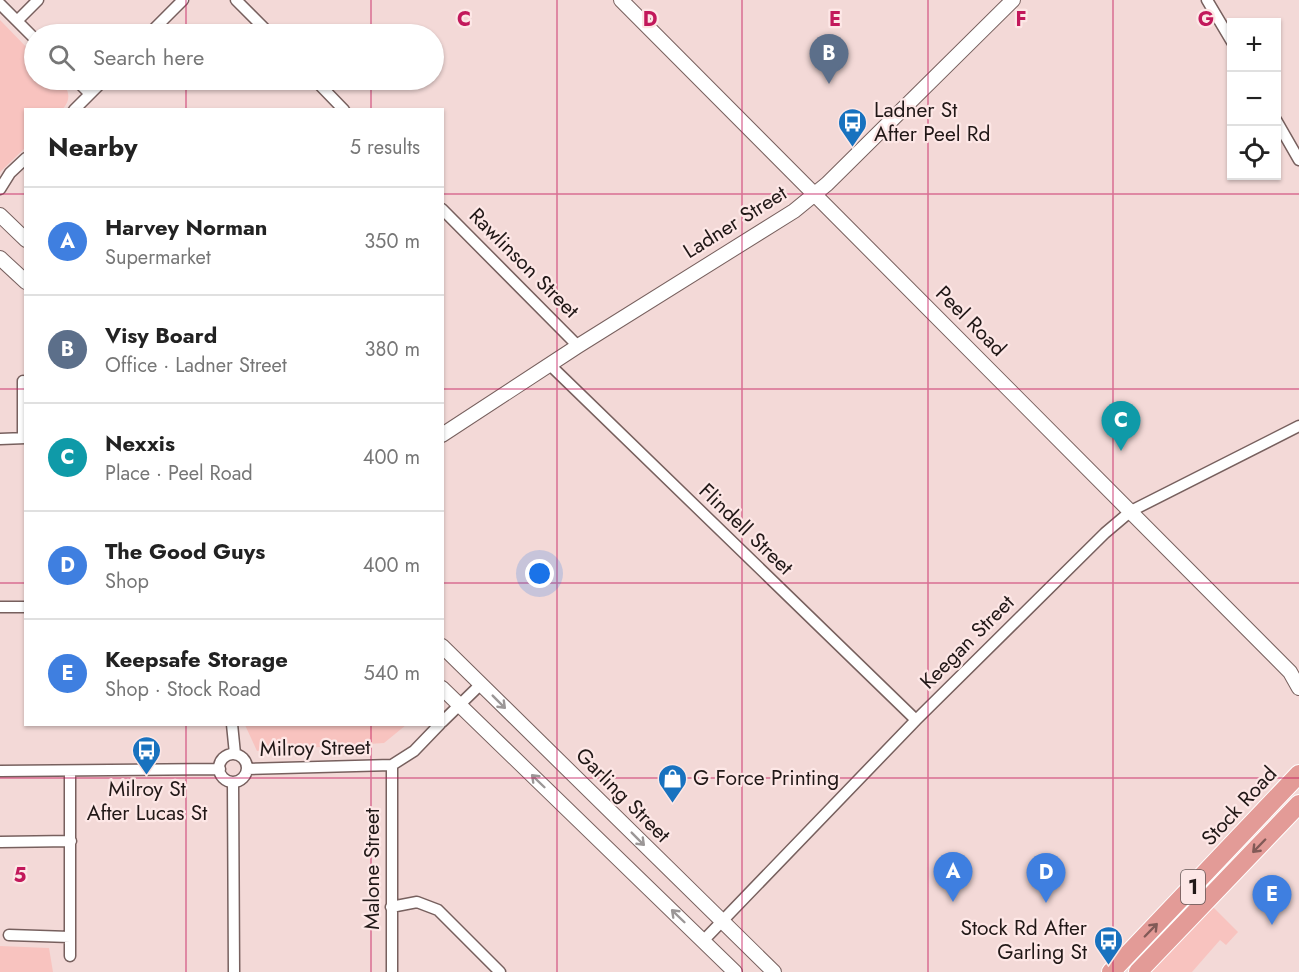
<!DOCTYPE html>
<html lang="en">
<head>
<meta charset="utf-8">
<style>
	:root { --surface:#fff; --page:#f2f2f2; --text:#222; --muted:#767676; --line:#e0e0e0; --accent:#1872bf }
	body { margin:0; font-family:Jost,sans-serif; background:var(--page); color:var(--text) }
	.controls { position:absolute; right:18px; top:18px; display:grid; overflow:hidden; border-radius:0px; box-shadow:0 2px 4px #0004 }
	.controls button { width:54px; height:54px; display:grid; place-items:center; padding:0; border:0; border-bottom:2px solid var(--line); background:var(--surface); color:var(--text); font:30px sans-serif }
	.you { position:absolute; left:540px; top:574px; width:21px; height:21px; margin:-15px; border:4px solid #fff; border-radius:50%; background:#1a73e8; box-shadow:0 0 0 9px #1a73e833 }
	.badge { display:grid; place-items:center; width:39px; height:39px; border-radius:50%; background:var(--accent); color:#fff; font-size:20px; font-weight:700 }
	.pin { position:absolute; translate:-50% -50px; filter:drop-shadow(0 2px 3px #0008) }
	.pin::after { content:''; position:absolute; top:32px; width:21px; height:18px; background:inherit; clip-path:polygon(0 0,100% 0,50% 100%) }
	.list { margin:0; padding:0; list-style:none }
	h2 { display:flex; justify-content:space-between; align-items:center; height:78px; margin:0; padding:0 24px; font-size:26px }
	h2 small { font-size:20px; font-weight:400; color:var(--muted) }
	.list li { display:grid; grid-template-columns:39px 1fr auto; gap:18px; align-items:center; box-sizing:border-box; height:108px; padding:0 24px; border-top:2px solid var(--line) }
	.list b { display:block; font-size:22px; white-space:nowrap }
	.list p { margin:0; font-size:20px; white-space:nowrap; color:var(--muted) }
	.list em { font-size:20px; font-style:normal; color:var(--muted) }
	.icon { flex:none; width:33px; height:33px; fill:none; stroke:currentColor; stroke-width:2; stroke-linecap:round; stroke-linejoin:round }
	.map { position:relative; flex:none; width:1299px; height:972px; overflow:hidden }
	.search { position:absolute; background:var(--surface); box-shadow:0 2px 4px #0004; left:24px; top:24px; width:420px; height:66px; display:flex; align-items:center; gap:15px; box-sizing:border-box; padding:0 21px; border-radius:33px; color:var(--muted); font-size:22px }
	.panel { position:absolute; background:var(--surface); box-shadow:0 2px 4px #0004; left:24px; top:108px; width:420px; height:618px; border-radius:0px }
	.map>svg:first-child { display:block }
	.green { fill:#f8c3bf }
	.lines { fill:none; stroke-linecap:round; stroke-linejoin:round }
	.minor-casing { stroke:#77605e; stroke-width:13 }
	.tertiary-casing { stroke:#77605e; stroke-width:16 }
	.trunk-casing { stroke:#fff; stroke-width:20 }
	.minor { stroke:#fff; stroke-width:10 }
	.tertiary { stroke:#fff; stroke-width:14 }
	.trunk { stroke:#e39b97; stroke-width:18 }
	.oneway { stroke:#9b9797 }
	.oneway2 { stroke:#825a57 }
	.grid { fill:none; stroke:#c2185b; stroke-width:1.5; stroke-opacity:0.55 }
	.labels { text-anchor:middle; stroke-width:4.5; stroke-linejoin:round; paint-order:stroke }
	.shield { fill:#fde7e6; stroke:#635655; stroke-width:1.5 }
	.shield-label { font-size:20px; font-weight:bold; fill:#211817 }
	.poi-label { font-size:21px; fill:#211817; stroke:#fde7e6; text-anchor:start }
	.street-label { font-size:21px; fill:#211817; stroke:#fde7e6 }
	.grid-label { font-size:20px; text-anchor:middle; font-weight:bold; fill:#c2185b; stroke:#fde7e6; stroke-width:4.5; stroke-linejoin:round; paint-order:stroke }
</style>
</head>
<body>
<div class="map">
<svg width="1299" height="972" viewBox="0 0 1299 972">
	<rect width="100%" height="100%" fill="#f3d9d7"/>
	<path class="green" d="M0,20L34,55V80H59C69,89 72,98 63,109L26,110L25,148L0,172Z
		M245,725V724L406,725L384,743L257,751Z
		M1211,905L1238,932L1226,945L1220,940L1192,972H1146Z
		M0,946L49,948L53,972H0Z"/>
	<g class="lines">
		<defs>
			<path id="minor" d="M236,0L270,34
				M1207,0L1232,42
				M0,4L34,38
				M17,21L38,0
				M149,34L183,0
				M76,80L90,94
				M315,80L344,110
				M74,110L104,80
				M1276,120L1299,160
				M0,189L10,173L26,158
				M442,209L578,346
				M550,365L916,720
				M23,381V438
				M0,439L26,438
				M0,607H26
				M442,722L481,684
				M232,724L235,754
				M219 768a14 14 0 1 1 28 0a14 14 0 1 1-28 0Z
				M392,765V972
				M247,769L392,765L414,751L440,724
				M0,771L220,769
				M70,771V956
				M233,782L234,972
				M0,842L71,841
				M391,907L417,902L438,910L500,972
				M9,935L70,937
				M703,941L916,720L1105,533L1131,511L1299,426"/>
			<path id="tertiary" d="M621,0L1290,672L1299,688
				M0,215L26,240
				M0,258L26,282
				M442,435L578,346L794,211L827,184L1013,0
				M442,646L774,972
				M442,688L735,972"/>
			<path id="trunk" d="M1111,972L1299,774
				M1138,972L1299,804"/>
		</defs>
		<use href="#minor" class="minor-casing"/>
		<use href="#tertiary" class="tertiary-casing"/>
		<use href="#trunk" class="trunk-casing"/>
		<use href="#minor" class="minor"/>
		<use href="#tertiary" class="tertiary"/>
		<use href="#trunk" class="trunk"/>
	</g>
	<defs><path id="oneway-shaft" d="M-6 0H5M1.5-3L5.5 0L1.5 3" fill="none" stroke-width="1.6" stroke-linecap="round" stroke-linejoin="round" transform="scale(1.5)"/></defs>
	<g class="oneway">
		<use href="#oneway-shaft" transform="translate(499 702) rotate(45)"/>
		<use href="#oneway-shaft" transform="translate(538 781) rotate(-136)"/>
		<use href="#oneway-shaft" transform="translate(638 839) rotate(45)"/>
		<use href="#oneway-shaft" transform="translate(678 916) rotate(-136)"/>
	</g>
	<g class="oneway2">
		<use href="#oneway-shaft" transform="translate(1259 846) rotate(134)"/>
		<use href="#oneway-shaft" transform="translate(1151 930) rotate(-46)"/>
	</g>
	<path class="grid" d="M186,0V34M371,0V34M557,0V972M742,0V972M928,0V972M1113,0V972M186,80V110M371,80V110M0,194H26M442,194H1299M0,389H26M442,389H1299M0,583H26M442,583H1299M186,724V972M371,724V972M0,778H1299"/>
	<defs>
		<symbol id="bus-pin" viewBox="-11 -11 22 30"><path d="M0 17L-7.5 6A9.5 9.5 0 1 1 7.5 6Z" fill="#1872bf" stroke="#fde7e6"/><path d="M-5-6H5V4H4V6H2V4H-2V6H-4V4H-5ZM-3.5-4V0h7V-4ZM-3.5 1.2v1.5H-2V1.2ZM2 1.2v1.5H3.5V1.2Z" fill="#fff"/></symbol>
		<symbol id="shop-pin" viewBox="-11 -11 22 30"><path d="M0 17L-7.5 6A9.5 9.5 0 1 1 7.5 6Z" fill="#1872bf" stroke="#fde7e6"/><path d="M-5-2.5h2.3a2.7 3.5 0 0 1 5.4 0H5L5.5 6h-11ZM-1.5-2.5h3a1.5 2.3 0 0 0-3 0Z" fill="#fff"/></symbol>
	</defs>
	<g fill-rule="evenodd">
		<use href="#bus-pin" x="836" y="106" width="33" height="45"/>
		<use href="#bus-pin" x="130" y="734" width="33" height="45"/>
		<use href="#shop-pin" x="656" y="762" width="33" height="45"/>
		<use href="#bus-pin" x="1092" y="924" width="33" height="45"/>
	</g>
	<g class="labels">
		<rect class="shield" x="1181" y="870" width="24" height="34" rx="4.5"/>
		<g class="shield-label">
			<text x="1193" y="894">1</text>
		</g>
		<g class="poi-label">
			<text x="874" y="117">Ladner St<tspan x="874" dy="24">After Peel Rd</tspan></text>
			<text x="693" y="785">G Force Printing</text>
			<text x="147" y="796" text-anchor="middle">Milroy St<tspan x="147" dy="24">After Lucas St</tspan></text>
			<text x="1087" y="935" text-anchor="end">Stock Rd After<tspan x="1087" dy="24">Garling St</tspan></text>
		</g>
		<g class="street-label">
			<text transform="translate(735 222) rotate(-32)" y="7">Ladner Street</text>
			<text transform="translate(524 263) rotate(45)" y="7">Rawlinson Street</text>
			<text transform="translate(971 321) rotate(45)" y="7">Peel Road</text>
			<text transform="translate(746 529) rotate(44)" y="7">Flindell Street</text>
			<text transform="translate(967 642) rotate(-45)" y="7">Keegan Street</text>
			<text transform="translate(315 748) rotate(-1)" y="7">Milroy Street</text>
			<text transform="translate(623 795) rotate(45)" y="7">Garling Street</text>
			<text transform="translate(1239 806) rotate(-47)" y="7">Stock Road</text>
			<text transform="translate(372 869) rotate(-90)" y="7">Malone Street</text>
		</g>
	</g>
	<g class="grid-label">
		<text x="464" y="26">C</text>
		<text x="650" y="26">D</text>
		<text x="835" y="26">E</text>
		<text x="1021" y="26">F</text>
		<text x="1206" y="26">G</text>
		<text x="20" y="882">5</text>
	</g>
</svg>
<div class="controls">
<button>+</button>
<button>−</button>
<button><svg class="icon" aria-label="locate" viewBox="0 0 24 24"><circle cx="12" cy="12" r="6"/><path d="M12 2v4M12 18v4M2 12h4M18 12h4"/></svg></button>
</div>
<div class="you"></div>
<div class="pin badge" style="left:953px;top:902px;background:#3f7fe0">A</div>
<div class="pin badge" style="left:829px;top:84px;background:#5c6f8a">B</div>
<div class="pin badge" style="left:1121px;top:451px;background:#0f9aa8">C</div>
<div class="pin badge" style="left:1046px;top:903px;background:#3f7fe0">D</div>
<div class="pin badge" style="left:1272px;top:925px;background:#3f7fe0">E</div>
<div class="search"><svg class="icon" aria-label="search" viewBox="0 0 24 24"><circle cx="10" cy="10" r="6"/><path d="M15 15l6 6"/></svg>Search here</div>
<section class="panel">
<h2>Nearby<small>5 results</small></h2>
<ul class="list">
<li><span class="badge" style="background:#3f7fe0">A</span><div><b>Harvey Norman</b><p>Supermarket</p></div><em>350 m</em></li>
<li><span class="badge" style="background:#5c6f8a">B</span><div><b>Visy Board</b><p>Office · Ladner Street</p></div><em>380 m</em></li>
<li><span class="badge" style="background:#0f9aa8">C</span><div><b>Nexxis</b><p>Place · Peel Road</p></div><em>400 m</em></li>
<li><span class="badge" style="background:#3f7fe0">D</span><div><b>The Good Guys</b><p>Shop</p></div><em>400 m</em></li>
<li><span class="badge" style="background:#3f7fe0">E</span><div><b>Keepsafe Storage</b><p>Shop · Stock Road</p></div><em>540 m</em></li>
</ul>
</section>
</div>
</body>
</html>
